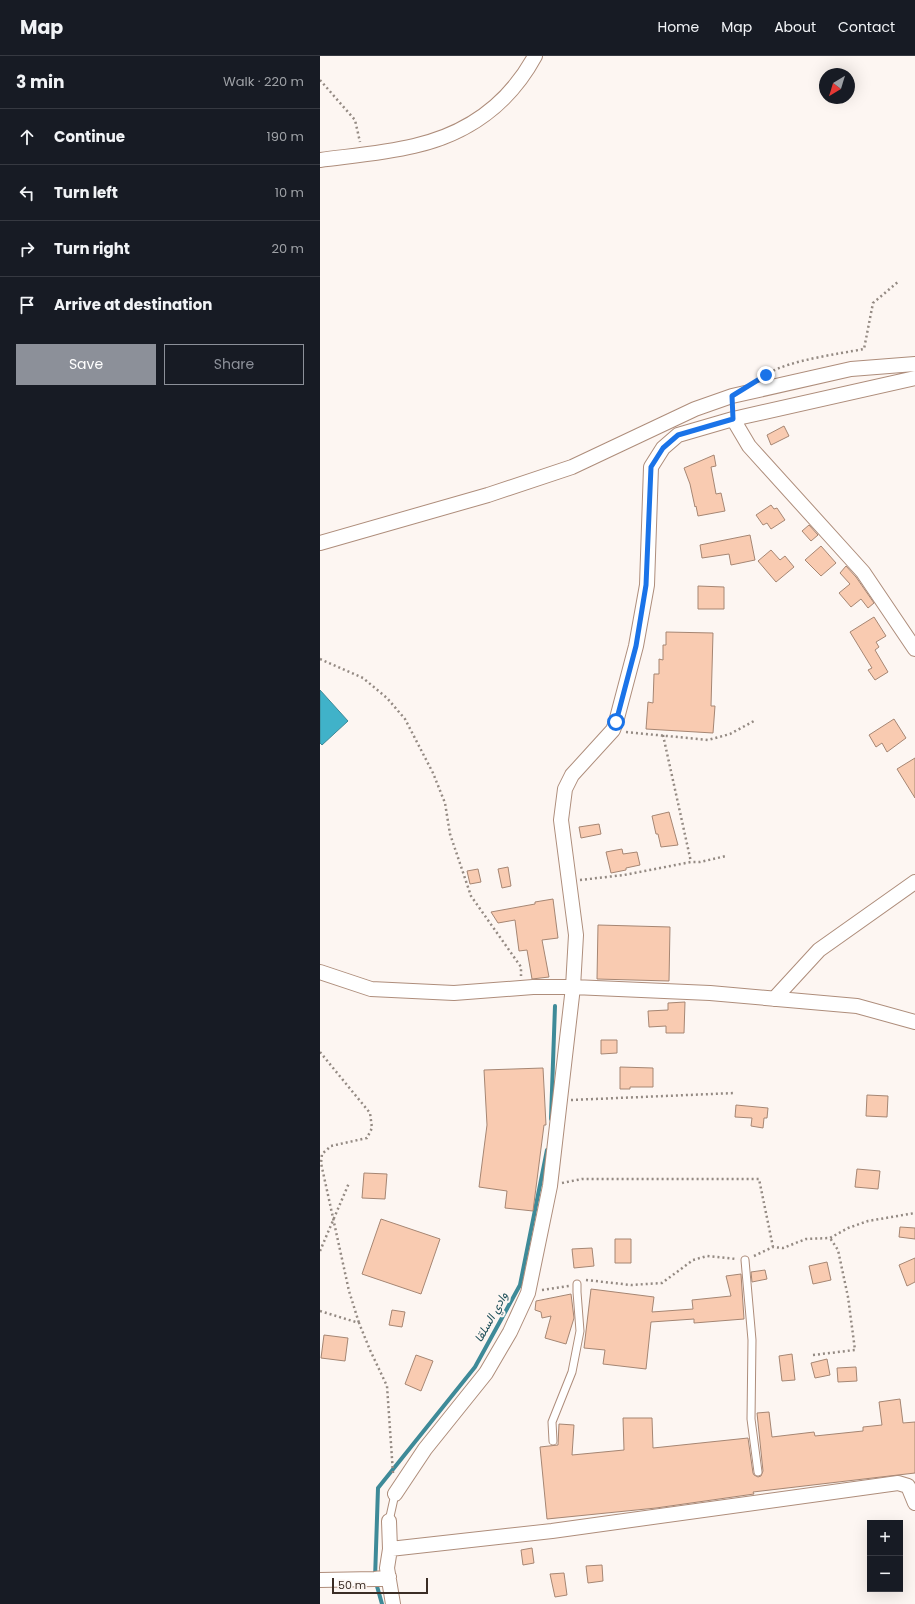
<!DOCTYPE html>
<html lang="en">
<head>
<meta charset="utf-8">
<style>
	:root { --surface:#171b24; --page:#242831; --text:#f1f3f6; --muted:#9ea1a6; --line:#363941; --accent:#8c9099 }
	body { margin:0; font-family:Poppins,Vazirmatn,sans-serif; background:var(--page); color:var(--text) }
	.controls { position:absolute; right:12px; bottom:12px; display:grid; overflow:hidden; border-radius:0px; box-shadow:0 4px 16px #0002 }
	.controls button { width:36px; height:36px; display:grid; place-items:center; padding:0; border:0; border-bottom:1px solid var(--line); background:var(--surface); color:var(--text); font:20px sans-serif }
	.compass { position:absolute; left:499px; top:12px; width:36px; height:36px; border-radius:50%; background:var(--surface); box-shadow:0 4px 16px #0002; rotate:218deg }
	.scale { position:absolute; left:12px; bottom:10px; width:96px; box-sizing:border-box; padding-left:4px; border:2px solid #3b2d25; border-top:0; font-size:11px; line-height:14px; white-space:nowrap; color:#3b2d25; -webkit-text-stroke:3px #fdf6f2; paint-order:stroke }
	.stop { position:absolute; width:12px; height:12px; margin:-9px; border:3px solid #1a73e8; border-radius:50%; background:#fff }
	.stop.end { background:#1a73e8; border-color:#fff; box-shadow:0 1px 4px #0008 }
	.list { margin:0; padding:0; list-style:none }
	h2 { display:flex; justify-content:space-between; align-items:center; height:52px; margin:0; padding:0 16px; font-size:17px }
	h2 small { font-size:13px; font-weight:400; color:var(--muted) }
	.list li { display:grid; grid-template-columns:26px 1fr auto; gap:12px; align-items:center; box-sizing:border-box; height:56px; padding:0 16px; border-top:1px solid var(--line) }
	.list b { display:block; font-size:15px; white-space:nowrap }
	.list em { font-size:13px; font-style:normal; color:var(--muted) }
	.actions { display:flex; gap:8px; padding:12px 16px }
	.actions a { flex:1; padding:9px 0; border:1px solid var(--accent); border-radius:0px; text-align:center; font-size:14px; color:var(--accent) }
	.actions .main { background:var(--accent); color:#fff }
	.icon { flex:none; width:22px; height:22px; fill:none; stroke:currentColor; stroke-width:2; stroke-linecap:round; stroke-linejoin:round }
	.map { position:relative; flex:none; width:595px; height:1548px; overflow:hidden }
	header { display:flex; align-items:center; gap:24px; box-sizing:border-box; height:56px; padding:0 20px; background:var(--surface); border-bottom:1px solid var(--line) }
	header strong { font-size:19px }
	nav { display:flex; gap:22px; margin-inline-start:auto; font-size:14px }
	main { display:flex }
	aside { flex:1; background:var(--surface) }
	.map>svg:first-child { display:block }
	.water { fill:#40b2c9; stroke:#3e8a98 }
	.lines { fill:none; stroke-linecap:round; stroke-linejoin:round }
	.stream { stroke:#3e8a98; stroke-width:4 }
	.building { fill:#f9cbb1; stroke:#a68673 }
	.service-casing { stroke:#ae8d7b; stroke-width:9 }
	.minor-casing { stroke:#ae8d7b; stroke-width:16 }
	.path { stroke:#948a83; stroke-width:2.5; stroke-dasharray:2 3; stroke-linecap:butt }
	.service { stroke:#fff; stroke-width:7 }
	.minor { stroke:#fff; stroke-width:14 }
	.route { stroke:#1a73e8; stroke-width:5 }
	.labels { text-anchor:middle; stroke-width:4; stroke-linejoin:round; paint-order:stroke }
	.water-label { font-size:12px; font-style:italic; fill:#1d4e58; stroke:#fdf6f2 }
</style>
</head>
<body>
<header>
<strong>Map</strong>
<nav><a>Home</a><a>Map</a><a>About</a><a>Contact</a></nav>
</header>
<main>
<aside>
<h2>3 min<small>Walk · 220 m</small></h2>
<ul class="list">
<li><svg class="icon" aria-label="ahead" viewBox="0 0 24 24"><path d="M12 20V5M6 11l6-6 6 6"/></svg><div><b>Continue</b></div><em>190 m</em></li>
<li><svg class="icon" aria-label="left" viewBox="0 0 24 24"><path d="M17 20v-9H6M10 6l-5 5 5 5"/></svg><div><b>Turn left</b></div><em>10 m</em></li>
<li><svg class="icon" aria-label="right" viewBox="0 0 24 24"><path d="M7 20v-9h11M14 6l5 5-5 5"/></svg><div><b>Turn right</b></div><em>20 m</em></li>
<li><svg class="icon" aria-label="arrive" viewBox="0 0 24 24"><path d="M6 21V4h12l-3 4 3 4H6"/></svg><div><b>Arrive at destination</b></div></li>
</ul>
<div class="actions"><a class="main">Save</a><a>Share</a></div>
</aside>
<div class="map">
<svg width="595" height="1548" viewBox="0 0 595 1548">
	<rect width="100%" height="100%" fill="#fdf6f2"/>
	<path class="water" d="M0,634L28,665L2,689L0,687Z"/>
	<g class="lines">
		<path class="stream" d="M231,1063L235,950
			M62,1548L55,1523L58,1432L155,1311L200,1229L227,1094"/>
	</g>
	<path class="building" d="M464,370L469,380L451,389L447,379Z
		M394,399L396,410L391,411L396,438L401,437L405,455L378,460L376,450L375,451L370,428L364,412Z
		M451,449L454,453L457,452L465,464L451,473L447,467L443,469L436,459Z
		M489,469L498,479L491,485L482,475Z
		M430,479L435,504L411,509L409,498L382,502L380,489Z
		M501,490L516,507L501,520L485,504Z
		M451,494L460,504L465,500L474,511L456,526L438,505Z
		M526,510L536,521L554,547L548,552L541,543L531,551L519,537L530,528L520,517Z
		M378,530L404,531V553H378Z
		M554,561L566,580L556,586L559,591L555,594L568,616L555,624L548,614L552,612L530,576Z
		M346,576L393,577L391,650H395L393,677L326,673L328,646L333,647L334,618H339V603L343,604V589H346Z
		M574,663L586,682L567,696L562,687L556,691L549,679Z
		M595,702V742L577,713Z
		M349,756L358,789L341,791L338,778H336L332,760Z
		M279,768L281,778L261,782L259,771Z
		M302,793L303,798L317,796L320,809L306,812V814L291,817L286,796Z
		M188,811L191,830L182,832L178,813Z
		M158,813L161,826L150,828L147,815Z
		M233,843L238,882L222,884L229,921L212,923L207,894L199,895L195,864L178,867L171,856L215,848V846Z
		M278,869L350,871L349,925L277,923Z
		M365,946L364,977H346V970L329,971L328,955L348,954V947Z
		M281,984H297V997L281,998Z
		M300,1011L333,1012V1031H310V1033H300Z
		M223,1012L226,1069H224L213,1155L185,1152L187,1135L159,1131L167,1069L164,1014Z
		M547,1039L568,1040L567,1061L546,1060Z
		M416,1049L448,1052L447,1062H444L443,1072L431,1070L432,1062L415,1061Z
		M537,1113L560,1115L558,1133L535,1131Z
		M44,1117L67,1118L65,1143L42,1142Z
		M61,1163L120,1183L101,1238L42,1218Z
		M580,1171L595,1172V1183L579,1181Z
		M295,1183H311V1207H295Z
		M272,1192L274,1210L254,1212L252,1193Z
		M595,1202V1226L587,1230L579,1209Z
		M507,1206L511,1224L493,1228L489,1210Z
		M445,1214L447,1223L432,1226L431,1216Z
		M421,1218L424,1263L374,1267V1263L331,1266L326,1313L283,1308L285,1294L264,1292L271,1233L334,1241L332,1256L373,1253L372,1244L411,1240L406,1220Z
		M251,1238L254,1262L246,1288L225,1282L231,1260L222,1262L221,1256L215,1254L216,1245Z
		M72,1254L85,1256L82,1271L69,1269Z
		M4,1279L28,1282L25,1305L1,1302Z
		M472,1298L475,1324L462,1325L459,1300Z
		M96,1299L113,1305L101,1335L85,1328Z
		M507,1303L510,1319L495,1322L491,1307Z
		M536,1311L537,1325L518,1326L517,1312Z
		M580,1343L583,1367L595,1366V1417L433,1436L434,1438L336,1452L227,1463L220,1391L238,1389L239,1368L254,1369L252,1399L304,1394L303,1362H332L333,1392L428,1382L433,1417L434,1419L438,1421L441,1420L443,1415L437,1357L449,1356L452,1381L494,1376L495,1380L543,1375V1371L562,1369L559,1346Z
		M212,1492L214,1507L203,1509L201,1494Z
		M282,1509L283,1525L268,1527L266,1510Z
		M244,1517L247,1539L235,1541L230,1518Z"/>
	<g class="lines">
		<defs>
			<path id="service" d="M425,1204L432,1284L431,1363L438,1416
				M233,1385L232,1366L252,1316L260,1275L257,1236V1228
				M69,1465L75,1438"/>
			<path id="minor" d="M0,104C30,100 65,97 94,90C147,78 189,48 215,0
				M413,363L429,390L543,516L595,593
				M0,487L168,439L252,411L375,353L412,340L531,313L595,308
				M0,916L51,933L134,937L213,931H253L390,937L537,950L595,966
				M454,943L499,894L595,826
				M75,1438L105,1393L166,1317L190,1276L208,1237L230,1130L253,931L256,879L241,764L245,733L252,719L293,674L296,666L316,590L327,529L331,411L343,392L358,379L413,363L595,322
				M69,1465L70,1493L67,1512L73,1548
				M70,1493L232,1475L578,1427L588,1430L595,1447
				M0,1524L55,1523L69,1521"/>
		</defs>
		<use href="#service" class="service-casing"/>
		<use href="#minor" class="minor-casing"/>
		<path class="path" d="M0,24L35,64L40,86
			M449,317C471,304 518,298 544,293L553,247L579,225
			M0,603L43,622L67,642L85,663L113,717L125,747L130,778L151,840L201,911V920
			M306,676L388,684L410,678L434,665
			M343,679L371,806
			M260,824L304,819L371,806H380L406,800
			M0,996L50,1057L52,1072L47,1082L11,1090L2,1098L1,1107L29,1235L39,1267
			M251,1044L415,1037
			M242,1127L262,1123H439L453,1191
			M0,1195L29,1127
			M434,1200L453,1191L463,1192L486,1183L510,1182L528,1172L548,1165L595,1157
			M266,1224L311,1229L342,1227L373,1204L387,1200L416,1203
			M222,1234L249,1230
			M0,1255L39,1267L50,1294L67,1330L73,1417
			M493,1299L535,1294L528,1241L518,1194L510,1182"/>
		<use href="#service" class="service"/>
		<use href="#minor" class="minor"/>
	</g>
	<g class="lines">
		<path class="route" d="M296,666L316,590L326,529L331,411L343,392L358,379L413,363L412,340L446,319"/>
	</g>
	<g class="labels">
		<g class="water-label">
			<text transform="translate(171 1261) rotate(-61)" y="4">وادي السلقا</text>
		</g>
	</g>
</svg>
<div class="controls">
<button>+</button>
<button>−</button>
</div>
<svg class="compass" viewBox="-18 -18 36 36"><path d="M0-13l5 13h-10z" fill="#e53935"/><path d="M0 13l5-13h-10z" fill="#9ea1a6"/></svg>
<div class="scale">50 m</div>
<div class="stop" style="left:296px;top:666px"></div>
<div class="stop end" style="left:446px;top:319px"></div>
</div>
</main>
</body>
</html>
